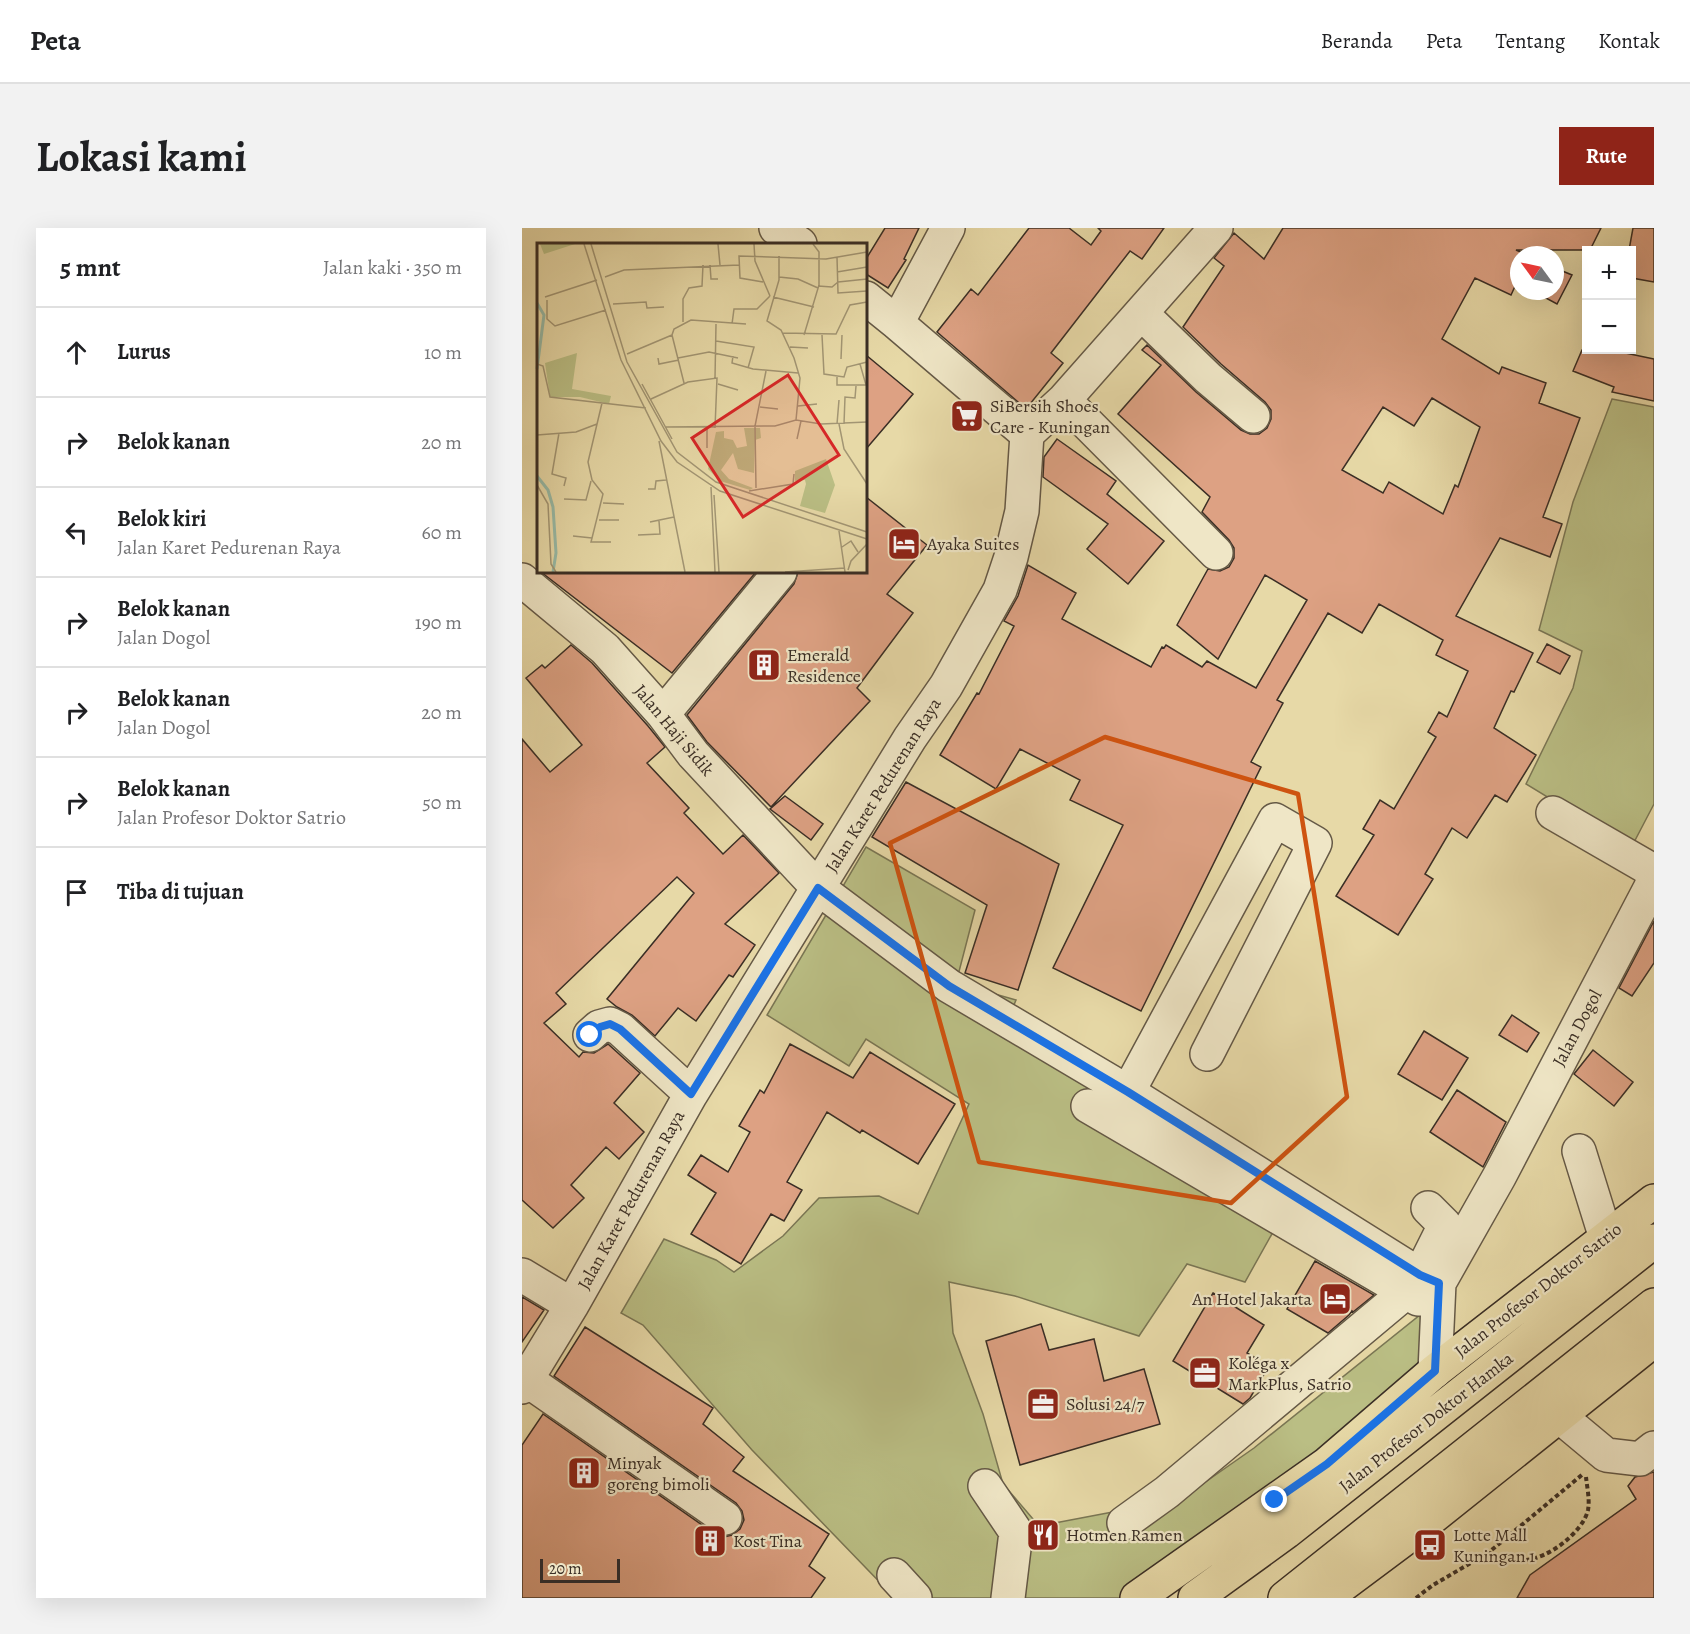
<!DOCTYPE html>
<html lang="id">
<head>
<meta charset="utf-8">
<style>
	:root { --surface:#fff; --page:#f2f2f2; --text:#202124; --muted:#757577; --line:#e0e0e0; --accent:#8f2418 }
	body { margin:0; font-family:Alegreya,serif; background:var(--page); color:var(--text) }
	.controls { position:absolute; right:18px; top:18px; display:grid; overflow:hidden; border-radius:0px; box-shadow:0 6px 24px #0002 }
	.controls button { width:54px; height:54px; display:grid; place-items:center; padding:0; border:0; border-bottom:2px solid var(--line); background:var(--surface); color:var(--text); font:30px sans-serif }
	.compass { position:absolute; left:988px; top:18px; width:54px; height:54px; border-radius:50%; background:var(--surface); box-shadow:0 6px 24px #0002; rotate:303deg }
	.scale { position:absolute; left:18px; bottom:15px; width:80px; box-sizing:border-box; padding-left:6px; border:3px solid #3a2e25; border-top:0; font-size:16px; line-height:21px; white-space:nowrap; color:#3a2e25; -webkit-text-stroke:4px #efe6c6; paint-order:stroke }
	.stop { position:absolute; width:18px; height:18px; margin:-14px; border:4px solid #1a73e8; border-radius:50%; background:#fff }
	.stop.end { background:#1a73e8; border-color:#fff; box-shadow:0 2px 6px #0008 }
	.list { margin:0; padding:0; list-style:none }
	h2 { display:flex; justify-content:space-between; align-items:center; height:78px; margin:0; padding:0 24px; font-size:26px }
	h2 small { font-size:20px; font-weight:400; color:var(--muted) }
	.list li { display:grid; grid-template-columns:39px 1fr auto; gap:18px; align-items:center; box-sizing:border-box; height:90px; padding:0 24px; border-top:2px solid var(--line) }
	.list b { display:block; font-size:22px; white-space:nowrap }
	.list p { margin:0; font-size:20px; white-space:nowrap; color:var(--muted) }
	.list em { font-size:20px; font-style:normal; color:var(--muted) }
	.icon { flex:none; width:33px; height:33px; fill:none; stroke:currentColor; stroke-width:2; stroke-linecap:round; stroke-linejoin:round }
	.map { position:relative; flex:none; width:1132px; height:1370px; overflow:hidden; border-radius:0px }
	header { display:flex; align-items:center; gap:36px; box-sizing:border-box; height:84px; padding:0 30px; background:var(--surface); border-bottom:2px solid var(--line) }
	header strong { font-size:28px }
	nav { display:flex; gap:33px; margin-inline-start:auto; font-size:21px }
	.intro { display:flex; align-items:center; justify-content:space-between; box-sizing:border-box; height:144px; padding:0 36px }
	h1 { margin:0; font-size:42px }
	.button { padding:15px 27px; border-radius:0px; background:var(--accent); color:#fff; font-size:21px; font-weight:700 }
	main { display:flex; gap:36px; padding:0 36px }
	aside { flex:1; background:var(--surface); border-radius:0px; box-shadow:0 6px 24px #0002 }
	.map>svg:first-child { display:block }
	.green { fill:#babe84; stroke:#7a7654; stroke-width:1.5 }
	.building { fill:#dda183; stroke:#3a2e25; stroke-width:1.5; fill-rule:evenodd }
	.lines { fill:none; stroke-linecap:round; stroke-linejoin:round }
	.minor-casing { stroke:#655946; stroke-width:36 }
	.major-casing { stroke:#3a2e25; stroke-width:36 }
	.path { stroke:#3a2e25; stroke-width:4; stroke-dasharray:4.5 3; stroke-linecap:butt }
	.minor { stroke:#efe6c6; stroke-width:33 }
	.major { stroke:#e7d9a7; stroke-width:33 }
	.route { stroke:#1a73e8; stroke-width:8 }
	.marked { fill:none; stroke:#ce5310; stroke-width:4.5; stroke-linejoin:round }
	.labels { text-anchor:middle; stroke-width:4.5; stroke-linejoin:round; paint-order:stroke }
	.poi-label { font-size:18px; fill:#3a2e25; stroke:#efe6c6; text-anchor:start }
	.street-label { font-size:18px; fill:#3a2e25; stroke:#efe6c6 }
	.inset-river { fill:none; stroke:#97baa6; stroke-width:3 }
	.inset-road { fill:none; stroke:#a29573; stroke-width:1.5 }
	.view { fill:#d62828; fill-opacity:0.15; stroke:#d62828; stroke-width:3 }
	.inset-edge { fill:none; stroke:#3a2e25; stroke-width:3 }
</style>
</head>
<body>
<header>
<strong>Peta</strong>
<nav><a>Beranda</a><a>Peta</a><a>Tentang</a><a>Kontak</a></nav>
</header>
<div class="intro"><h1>Lokasi kami</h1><a class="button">Rute</a></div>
<main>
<aside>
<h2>5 mnt<small>Jalan kaki · 350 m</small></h2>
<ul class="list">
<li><svg class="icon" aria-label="ahead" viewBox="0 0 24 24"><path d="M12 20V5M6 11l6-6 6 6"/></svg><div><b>Lurus</b></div><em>10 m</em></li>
<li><svg class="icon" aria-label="right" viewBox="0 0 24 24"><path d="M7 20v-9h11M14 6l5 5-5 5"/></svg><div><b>Belok kanan</b></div><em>20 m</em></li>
<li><svg class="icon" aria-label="left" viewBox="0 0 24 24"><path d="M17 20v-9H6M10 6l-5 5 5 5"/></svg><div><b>Belok kiri</b><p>Jalan Karet Pedurenan Raya</p></div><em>60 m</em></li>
<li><svg class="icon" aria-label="right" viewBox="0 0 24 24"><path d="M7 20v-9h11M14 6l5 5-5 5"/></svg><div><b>Belok kanan</b><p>Jalan Dogol</p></div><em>190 m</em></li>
<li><svg class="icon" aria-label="right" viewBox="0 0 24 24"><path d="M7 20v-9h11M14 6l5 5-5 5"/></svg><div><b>Belok kanan</b><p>Jalan Dogol</p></div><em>20 m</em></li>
<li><svg class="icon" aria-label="right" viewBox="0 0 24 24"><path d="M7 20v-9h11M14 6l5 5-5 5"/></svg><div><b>Belok kanan</b><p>Jalan Profesor Doktor Satrio</p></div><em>50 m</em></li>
<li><svg class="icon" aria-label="arrive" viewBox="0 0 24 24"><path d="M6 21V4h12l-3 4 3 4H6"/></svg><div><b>Tiba di tujuan</b></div></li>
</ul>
</aside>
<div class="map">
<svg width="1132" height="1370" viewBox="0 0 1132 1370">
	<rect width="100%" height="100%" fill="#e7d9a7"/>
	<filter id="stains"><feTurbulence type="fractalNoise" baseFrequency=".00333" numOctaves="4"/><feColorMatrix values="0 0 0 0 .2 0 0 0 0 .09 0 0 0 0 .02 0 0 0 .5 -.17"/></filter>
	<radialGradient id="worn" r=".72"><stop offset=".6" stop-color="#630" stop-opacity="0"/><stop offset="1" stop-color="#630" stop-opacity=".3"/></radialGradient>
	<path class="green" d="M1090,171L1132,179V576L1109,620L1004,556L1051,460L1060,423L1017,402L1051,274Z
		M344,619L453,682L434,755L494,772L484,796L765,979L723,1054L665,1036L617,1108L493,1068L427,1054L431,1105L461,1186L481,1256L517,1298L659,1271L732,1220L898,1087L905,1134L614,1370H373L230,1222L121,1097L99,1085L142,1011L194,1032L212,1044L261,1008L297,970L357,968L396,986L447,876L344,811L327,838L245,787Z"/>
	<path class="building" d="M363,0H397L382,31L384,32L366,60L344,46V31Z
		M507,0H547L569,17L579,3L576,0H642L620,31L608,23L529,125L541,135L504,181L415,104L449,61L456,67Z
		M761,0H1079L1068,22H994L1005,27H997V55L995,54L989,67L953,50L920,111L977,146L980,139L1024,155L1017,175L1058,190L1021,289L1040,296L1028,329L978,310L934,388L1011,425L992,464L989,463L972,500L1014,527L985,574L973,567L945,610L930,600L903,646L911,651L876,707L814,668L852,607L841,601L858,572L872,581L914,509L906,504L917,484L925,489L946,443L914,427L921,412L857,376L840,405L806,385L755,472L761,475L729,534L739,539L619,783L531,740L601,597L548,572L558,552L498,521L474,561L418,527L455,465L457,466L492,398L482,393L496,368L506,337L554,365L540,391L629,439L640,419L642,420L644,417L680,439L685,433L734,460L785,372L743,347L696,431L655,397L686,341L698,343L707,339L712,330V320L707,312L680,284L688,269L596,186L639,137L620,122L625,117L674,164L719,202L728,206H737L745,200L749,191V182L743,174L699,136L661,99L702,38L692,30L712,5L742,31ZM910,170L958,199L936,259L933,257L921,286L867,254L861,265L820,242L861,179L892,198Z
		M1111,0H1132V54L1110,50V22H1107Z
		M1033,40L1050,47L1035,76L1011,63H1033Z
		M1060,122H1089L1132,131V173L1090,164L1092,159L1051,143Z
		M344,127L391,166L344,221Z
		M535,211L594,253L585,266L642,313L606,356L565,321L586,296L521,249L522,229Z
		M344,269L405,317L365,366L391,385L335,460L348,473L249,579L185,514L165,487L272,356L276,344H344Z
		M19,344H234L150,445Z
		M1025,416L1048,428L1038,446L1015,434Z
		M49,417L70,435L126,498L143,519L125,535L167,580L162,585L201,626L221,607L257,645L203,696L233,717L211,749L207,747L174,793L156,780L133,808L110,787L95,779L85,771L172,665L155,649L34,765L44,776L22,795L57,829L61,824L72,825L86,816L118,845L92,875L122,904L97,931L84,919L49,957L62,970L31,1000L0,972V511L28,544L60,517L4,450L20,437L23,440Z
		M384,554L537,636L496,762L443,745L465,677L350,609Z
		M263,568L301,596L289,612L248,581Z
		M1132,693V735L1110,768L1097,760Z
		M990,787L1017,805L1005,824L977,807Z
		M902,803L946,830L920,872L876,846Z
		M268,816L331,850L348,824L433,876L396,936L340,902L338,905L305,884L265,954L280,962L262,993L249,986L219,1036L169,1006L194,965L166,947L179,927L206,944L228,904L217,898L238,862L242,865Z
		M1071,822L1111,854L1092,878L1052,846Z
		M935,862L984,894L961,939L908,904Z
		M793,1033L852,1067L831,1084L830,1083L827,1087L806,1105L765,1081Z
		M691,1065L742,1097L725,1125L747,1138L728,1170L721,1176L651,1133Z
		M0,1069L22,1082L0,1114Z
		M519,1096L527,1122L572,1111L582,1153L622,1141L638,1196L498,1237L464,1113Z
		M63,1099L191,1180L181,1196L222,1229L211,1243L307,1306L287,1338L303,1350L289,1370H0V1217L21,1186L193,1306L202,1309L210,1307L218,1301L222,1292L220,1283L214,1275L32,1148Z
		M1132,1244V1370H995L1008,1347L1114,1271L1106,1258L1113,1249Z"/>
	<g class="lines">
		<defs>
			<path id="minor" d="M254,0L278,16
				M344,70L375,95L505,206
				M619,85L686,150L731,188
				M375,95L426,0
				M542,172L694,325
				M0,352L83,421L141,486L171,526L296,660L427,758L606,864L898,1047L917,1055
				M141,486L258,344
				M68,807L77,799L88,796L98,801L169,866
				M606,864L753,592L793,615L685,826
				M566,878L896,1071
				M1057,923L1084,1010
				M0,1047L50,1077
				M898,1047L923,997L906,980
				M913,1143L917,1055L977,949L1131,655L1128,641L1031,585
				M5,1152L203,1290
				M0,1159L50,1077L169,866L388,510L424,458L478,362L489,329L500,283L505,206L542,172L694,0
				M1036,1187L1084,1227L1118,1231L1132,1220
				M463,1258L494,1304L486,1370
				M602,1295L645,1264L884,1064
				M372,1347L393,1370"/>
			<path id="major" d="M615,1370L805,1236L913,1143L1132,973
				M673,1370L764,1304L1132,1013
				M763,1370L1132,1077
				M803,1370L898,1299L1132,1112"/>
		</defs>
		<use href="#minor" class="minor-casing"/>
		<use href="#major" class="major-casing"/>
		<path class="path" d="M967,1325C979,1329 991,1333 1003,1332C1026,1331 1061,1304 1066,1282C1068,1272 1065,1259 1064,1249
			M894,1370L911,1357L966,1325L1061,1246"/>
		<use href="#minor" class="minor"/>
		<use href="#major" class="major"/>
	</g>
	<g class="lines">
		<path class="route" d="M68,807L78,799L88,796L98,801L169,866L296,660L427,758L606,864L898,1047L917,1055L913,1143L805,1236L753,1272"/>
	</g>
	<path class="marked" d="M583,509L776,566L825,869L709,975L457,934L368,615Z"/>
	<defs>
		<symbol id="supermarket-square" viewBox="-11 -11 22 22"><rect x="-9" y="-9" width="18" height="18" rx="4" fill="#8f2418" stroke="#efe6c6"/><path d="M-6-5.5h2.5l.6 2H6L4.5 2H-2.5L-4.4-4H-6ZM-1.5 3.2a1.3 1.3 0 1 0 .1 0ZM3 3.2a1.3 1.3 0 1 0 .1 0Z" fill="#fff"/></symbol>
		<symbol id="hotel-square" viewBox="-11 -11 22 22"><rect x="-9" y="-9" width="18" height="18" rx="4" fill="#8f2418" stroke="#efe6c6"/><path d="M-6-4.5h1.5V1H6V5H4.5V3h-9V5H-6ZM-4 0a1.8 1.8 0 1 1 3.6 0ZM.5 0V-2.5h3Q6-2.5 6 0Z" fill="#fff"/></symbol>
		<symbol id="building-square" viewBox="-11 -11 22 22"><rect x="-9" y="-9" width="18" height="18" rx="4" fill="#8f2418" stroke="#efe6c6"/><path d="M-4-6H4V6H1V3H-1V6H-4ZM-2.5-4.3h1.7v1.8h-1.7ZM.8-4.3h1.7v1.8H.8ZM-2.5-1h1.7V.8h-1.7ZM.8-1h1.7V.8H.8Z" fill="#fff"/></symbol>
		<symbol id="office-square" viewBox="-11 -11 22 22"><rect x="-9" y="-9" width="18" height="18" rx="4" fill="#8f2418" stroke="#efe6c6"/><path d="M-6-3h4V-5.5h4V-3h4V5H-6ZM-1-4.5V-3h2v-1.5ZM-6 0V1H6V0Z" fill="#fff"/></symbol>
		<symbol id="restaurant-square" viewBox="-11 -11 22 22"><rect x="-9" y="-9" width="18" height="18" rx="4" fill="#8f2418" stroke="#efe6c6"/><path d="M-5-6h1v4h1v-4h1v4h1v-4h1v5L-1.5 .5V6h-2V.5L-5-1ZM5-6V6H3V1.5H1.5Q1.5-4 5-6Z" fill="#fff"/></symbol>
		<symbol id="bus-square" viewBox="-11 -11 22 22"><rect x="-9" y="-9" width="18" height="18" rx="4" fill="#8f2418" stroke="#efe6c6"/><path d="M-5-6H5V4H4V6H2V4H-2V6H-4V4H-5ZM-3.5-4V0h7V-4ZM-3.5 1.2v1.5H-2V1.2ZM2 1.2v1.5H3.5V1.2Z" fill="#fff"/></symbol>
	</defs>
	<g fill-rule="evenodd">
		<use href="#supermarket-square" x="426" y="169" width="38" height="38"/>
		<use href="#hotel-square" x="363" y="297" width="38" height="38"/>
		<use href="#building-square" x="223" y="418" width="38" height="38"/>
		<use href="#hotel-square" x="794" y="1052" width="38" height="38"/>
		<use href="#office-square" x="664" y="1126" width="38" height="38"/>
		<use href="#office-square" x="502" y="1157" width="38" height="38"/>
		<use href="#building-square" x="43" y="1226" width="38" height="38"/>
		<use href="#restaurant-square" x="502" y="1288" width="38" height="38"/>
		<use href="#building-square" x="169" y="1294" width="38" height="38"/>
		<use href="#bus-square" x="889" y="1298" width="38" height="38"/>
	</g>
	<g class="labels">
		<g class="poi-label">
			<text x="468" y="184">SiBersih Shoes<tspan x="468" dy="21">Care - Kuningan</tspan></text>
			<text x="405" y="322">Ayaka Suites</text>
			<text x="265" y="433">Emerald<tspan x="265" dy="21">Residence</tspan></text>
			<text x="790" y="1077" text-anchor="end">An Hotel Jakarta</text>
			<text x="706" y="1141">Koléga x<tspan x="706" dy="21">MarkPlus, Satrio</tspan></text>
			<text x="544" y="1182">Solusi 24/7</text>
			<text x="85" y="1241">Minyak<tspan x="85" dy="21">goreng bimoli</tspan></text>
			<text x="544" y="1313">Hotmen Ramen</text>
			<text x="931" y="1313">Lotte Mall<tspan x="931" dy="21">Kuningan 1</tspan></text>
			<text x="211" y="1319">Kost Tina</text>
		</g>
		<g class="street-label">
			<text transform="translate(152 502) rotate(50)" y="6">Jalan Haji Sidik</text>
			<text transform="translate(361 557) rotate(-58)" y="6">Jalan Karet Pedurenan Raya</text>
			<text transform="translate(1055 800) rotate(-62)" y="6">Jalan Dogol</text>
			<text transform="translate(109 972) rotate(-61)" y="6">Jalan Karet Pedurenan Raya</text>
			<text transform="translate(1016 1062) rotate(-38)" y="6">Jalan Profesor Doktor Satrio</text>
			<text transform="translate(904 1194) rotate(-38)" y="6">Jalan Profesor Doktor Hamka</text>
		</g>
	</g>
	<g transform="translate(15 15)">
		<rect width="330" height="330" fill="#e7d9a7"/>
		<path d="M3,1H38L7,11ZM40,110L35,146L74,153L72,161L43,154H13L8,120ZM207,185H223L224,195L218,197L217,230L201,226L196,210L184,227L192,236L216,245L213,247L183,238L171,226L179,189L187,188V195L196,197L200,205L210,203ZM289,216L298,242L288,270L263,263L269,241L268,237L258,238V228Z" fill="#babe84"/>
		<path class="inset-river" d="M0,60L7,72L0,126M0,233L11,247L16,264L19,310L16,329"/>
		<path class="inset-road" d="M47,1L84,117L124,198L140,219L183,248L330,296M54,1L90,119L140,209L179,239L330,289M181,1L183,22M217,1L218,18L233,53M242,13V37L230,78L244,87L257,115L263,135L259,177M300,14L301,50L330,48M173,22L174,36H181M300,29L330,24M68,34L87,27L202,22M242,34L261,36L281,45M226,39L203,35L202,13L289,16L330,9M301,39L330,36M281,43L295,44L301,39M8,54L60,37M236,54L277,64M10,57V76L18,83L69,67M76,61L109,59L110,65L127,64M146,79V56L152,45L165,43L166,22M195,81L197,66H220L233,53M245,90L299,91L313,62L330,59M135,92L137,86L154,77L209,81M135,92L147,140M267,92L282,42V9L276,1M285,92L287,131L307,134L310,124L330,119M179,98L217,104L211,125M253,104L271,105M90,111L135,92M196,113L195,120L216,126L261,130M121,115L122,121L142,117M141,115L172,109L201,115M304,116L305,92M0,121L6,123L13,154L109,165M300,134V142H329L323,121M178,135L179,81M105,141L135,196M181,141L201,147M114,156L151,139L180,135L178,185M65,160L51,219L55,237L66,251L54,299H74M261,163L280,161M223,164L241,166M300,181L302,157M302,181L307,206L330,241M307,181L308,154L318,155L319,143M129,184L238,183L259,177L284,181L330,179M22,190L15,231L29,235L27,243M0,192L39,189L60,181M260,196L264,178M122,198L148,329M170,205V185M0,242L11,261L14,321L19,329M174,244L178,329M219,245L218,183L229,128M111,246H118L119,238L129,237M212,248L256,241L257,231M177,252L182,329M27,256L49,257L54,238M66,260L87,261M62,277H82M113,279L137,274M302,288L308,329M101,292L123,291L122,278M36,293L55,295M305,304L314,298L321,309M311,327L314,318L330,301M248,329L308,325"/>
		<path class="view" d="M251,132L302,212L206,274L155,195Z"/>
		<rect width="330" height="330" class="inset-edge"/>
	</g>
	<rect width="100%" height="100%" filter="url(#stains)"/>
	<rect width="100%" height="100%" fill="url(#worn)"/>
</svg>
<div class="controls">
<button>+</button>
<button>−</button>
</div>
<svg class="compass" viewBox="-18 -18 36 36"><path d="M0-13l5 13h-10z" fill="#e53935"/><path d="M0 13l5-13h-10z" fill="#757577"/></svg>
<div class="scale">20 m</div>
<div class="stop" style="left:68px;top:807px"></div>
<div class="stop end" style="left:753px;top:1272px"></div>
</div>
</main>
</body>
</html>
